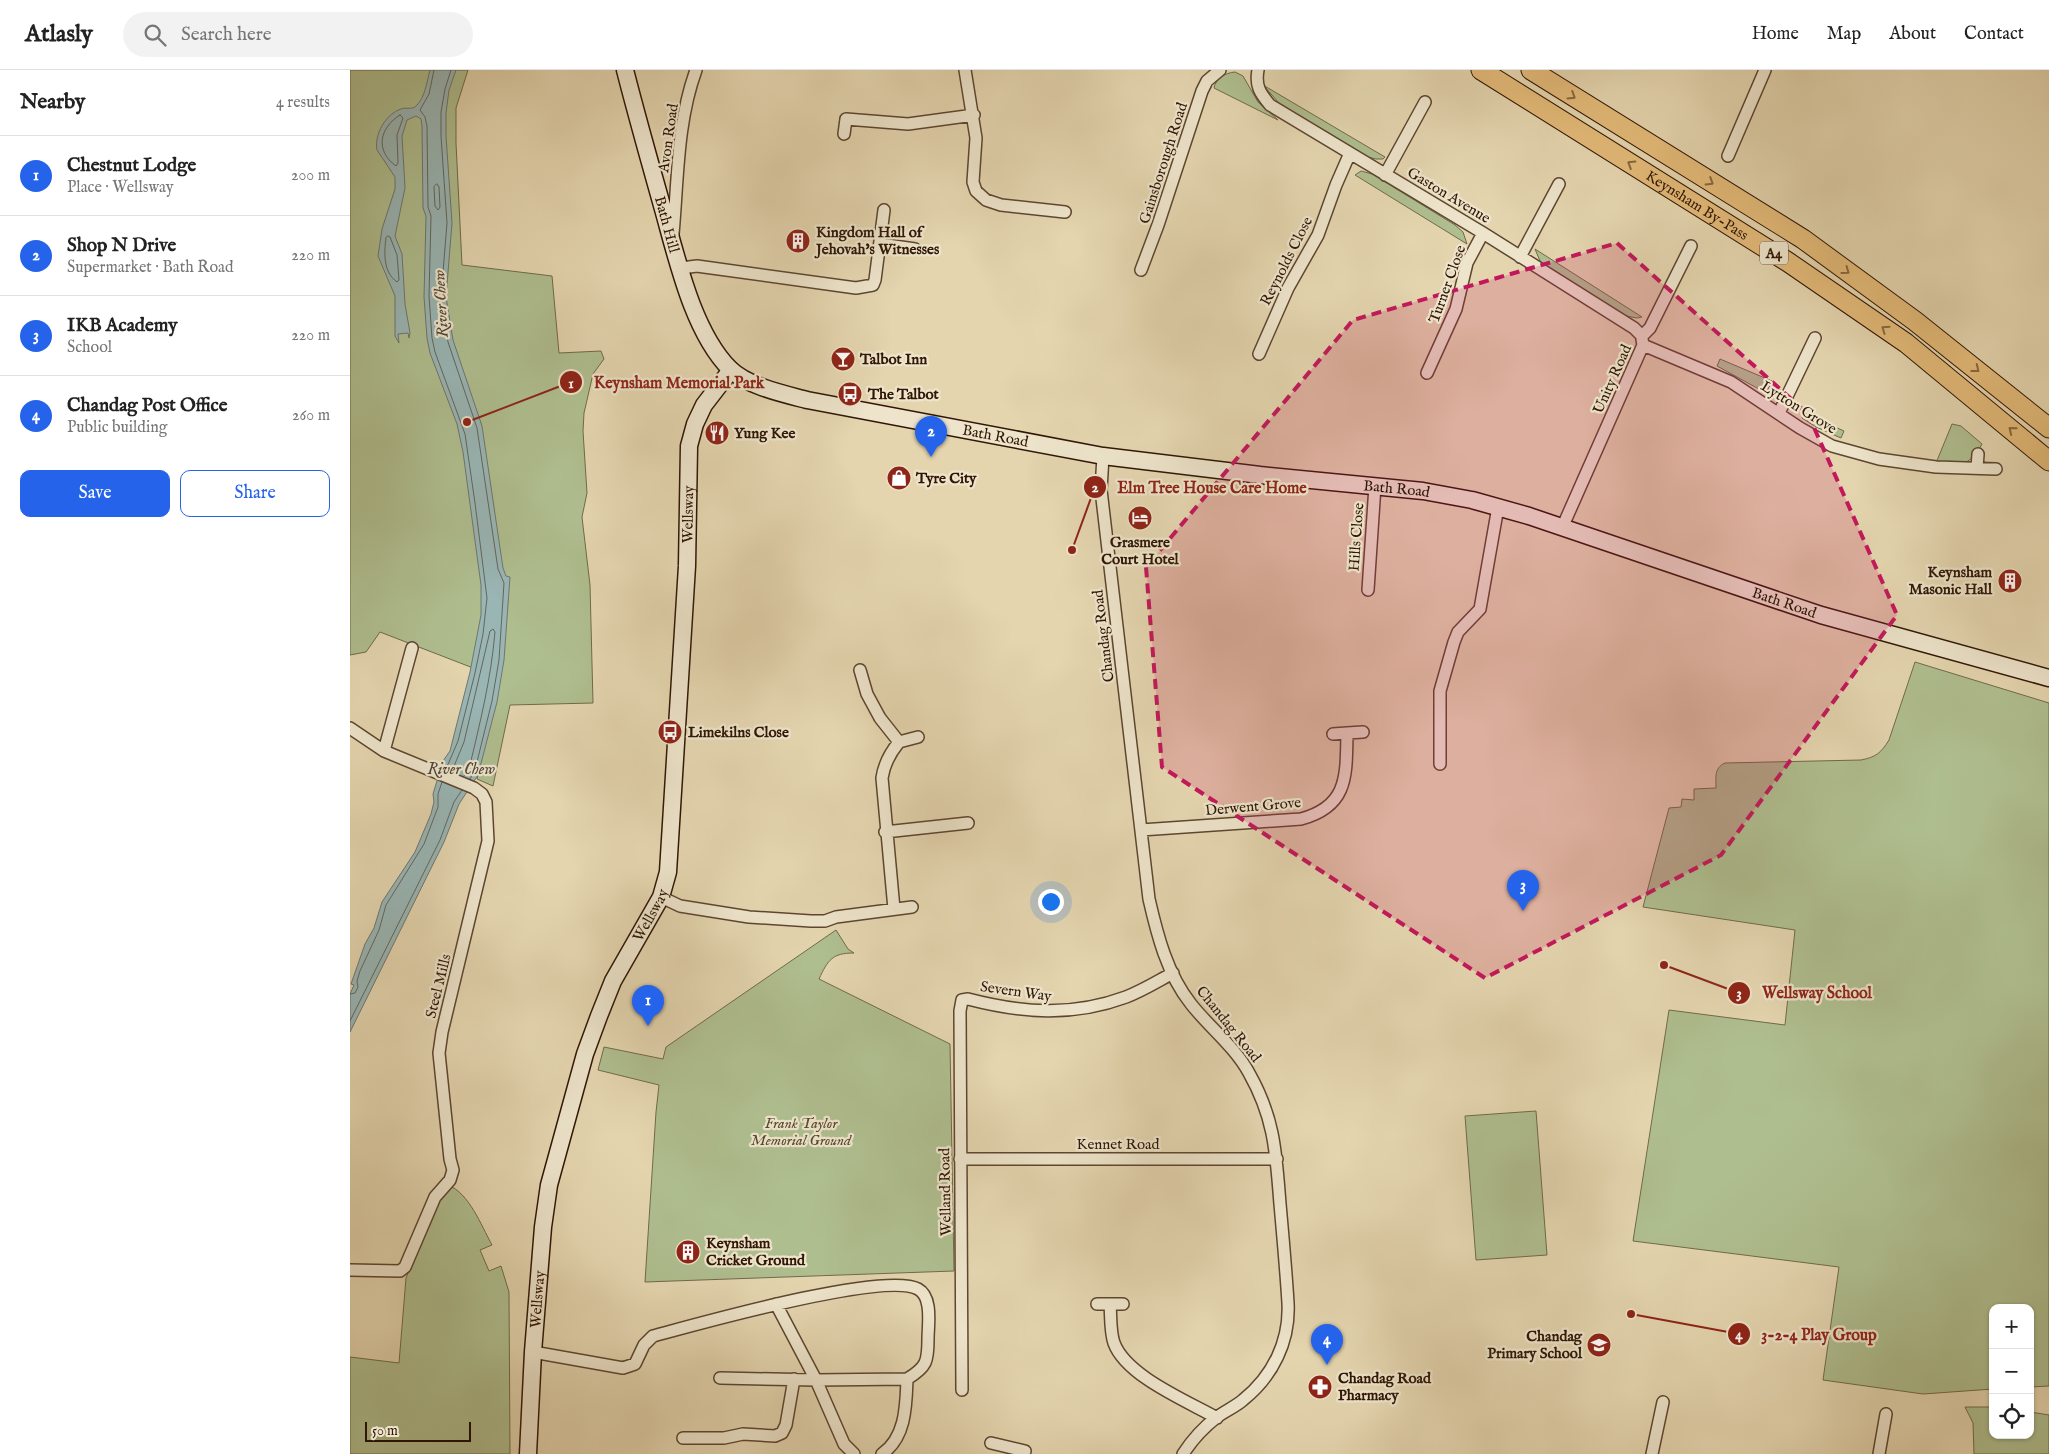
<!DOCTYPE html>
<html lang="en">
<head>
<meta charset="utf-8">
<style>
	:root { --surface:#fff; --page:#f2f2f2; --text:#222; --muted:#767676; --line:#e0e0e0; --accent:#2563eb }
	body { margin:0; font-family:"IM FELL English",serif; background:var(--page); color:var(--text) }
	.controls { position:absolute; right:15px; bottom:15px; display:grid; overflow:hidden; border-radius:10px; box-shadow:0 1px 4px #0004 }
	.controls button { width:45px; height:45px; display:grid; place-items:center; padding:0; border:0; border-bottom:1px solid var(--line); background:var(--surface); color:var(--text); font:25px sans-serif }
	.scale { position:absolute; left:15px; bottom:12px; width:106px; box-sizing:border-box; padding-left:5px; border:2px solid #301605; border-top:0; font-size:14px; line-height:18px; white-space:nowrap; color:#301605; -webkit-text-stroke:4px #ede4cb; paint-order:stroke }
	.you { position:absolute; left:700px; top:831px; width:18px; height:18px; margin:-12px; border:4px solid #fff; border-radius:50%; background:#1a73e8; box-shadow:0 0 0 8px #1a73e833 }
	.badge { display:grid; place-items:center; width:32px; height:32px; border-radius:50%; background:var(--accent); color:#fff; font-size:16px; font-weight:700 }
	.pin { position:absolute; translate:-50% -41px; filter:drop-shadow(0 1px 2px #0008) }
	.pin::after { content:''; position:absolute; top:26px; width:18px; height:15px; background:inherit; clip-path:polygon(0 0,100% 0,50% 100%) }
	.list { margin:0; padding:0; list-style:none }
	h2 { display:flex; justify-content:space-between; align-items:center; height:65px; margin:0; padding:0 20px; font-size:21px }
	h2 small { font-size:16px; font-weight:400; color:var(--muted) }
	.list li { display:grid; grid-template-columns:32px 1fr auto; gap:15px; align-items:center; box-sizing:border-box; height:80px; padding:0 20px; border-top:1px solid var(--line) }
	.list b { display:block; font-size:19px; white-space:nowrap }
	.list p { margin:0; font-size:16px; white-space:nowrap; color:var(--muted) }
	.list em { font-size:16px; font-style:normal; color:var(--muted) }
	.actions { display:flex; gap:10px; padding:15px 20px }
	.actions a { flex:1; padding:11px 0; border:1px solid var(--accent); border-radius:10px; text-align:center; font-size:18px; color:var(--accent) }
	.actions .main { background:var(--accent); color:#fff }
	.icon { flex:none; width:28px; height:28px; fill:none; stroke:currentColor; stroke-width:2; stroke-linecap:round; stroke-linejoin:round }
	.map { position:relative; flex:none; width:1699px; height:1384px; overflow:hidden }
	header { display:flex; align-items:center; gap:30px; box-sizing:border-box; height:70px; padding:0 25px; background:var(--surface); border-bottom:1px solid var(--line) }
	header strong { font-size:24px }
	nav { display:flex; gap:28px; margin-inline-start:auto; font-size:18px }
	.search { width:350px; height:45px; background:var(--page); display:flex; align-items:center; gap:12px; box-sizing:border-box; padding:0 18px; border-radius:28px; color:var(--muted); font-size:19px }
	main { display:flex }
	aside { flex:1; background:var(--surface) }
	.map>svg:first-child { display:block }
	.green { fill:#afbe8f; stroke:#706a4a }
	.water { fill:#99b6b5; stroke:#6f766f }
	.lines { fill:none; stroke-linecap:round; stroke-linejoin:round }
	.shore { stroke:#64665d; stroke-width:1 }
	.minor-casing { stroke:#5d4630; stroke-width:14 }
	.secondary-casing { stroke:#301605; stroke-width:19 }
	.trunk-casing { stroke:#301605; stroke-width:21 }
	.minor { stroke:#ede4cb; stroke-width:11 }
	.secondary { stroke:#ede4cb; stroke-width:16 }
	.trunk { stroke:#e2ba78; stroke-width:19 }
	.oneway { stroke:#89683e }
	.marked { fill:#c2185b; fill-opacity:0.2; stroke:#c2185b; stroke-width:4; stroke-dasharray:10 6; stroke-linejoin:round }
	.labels { text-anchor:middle; stroke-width:4.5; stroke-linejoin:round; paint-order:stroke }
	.shield { fill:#ede4cb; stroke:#695440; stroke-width:1 }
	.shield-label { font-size:14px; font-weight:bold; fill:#301605 }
	.street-label { font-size:15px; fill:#301605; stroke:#ede4cb }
	.poi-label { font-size:15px; font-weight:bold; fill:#301605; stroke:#ede4cb; text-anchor:start }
	.park-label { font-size:15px; font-style:italic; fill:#56482e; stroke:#ede4cb }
	.water-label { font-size:16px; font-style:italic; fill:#50463a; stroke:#ede4cb }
	.leader { fill:none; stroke:#8f2418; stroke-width:2 }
	.callout-dot { fill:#8f2418; stroke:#ede4cb; stroke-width:2 }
	.mark-label { font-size:15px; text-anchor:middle; font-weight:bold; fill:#fff }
	.callout-label { font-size:16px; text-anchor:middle; font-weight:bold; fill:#8f2418; stroke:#ede4cb; stroke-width:4.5; stroke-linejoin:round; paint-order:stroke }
</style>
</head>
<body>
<header>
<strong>Atlasly</strong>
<div class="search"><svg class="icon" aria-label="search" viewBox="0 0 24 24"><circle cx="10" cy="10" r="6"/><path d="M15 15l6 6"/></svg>Search here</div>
<nav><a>Home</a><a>Map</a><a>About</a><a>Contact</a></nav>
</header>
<main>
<aside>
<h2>Nearby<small>4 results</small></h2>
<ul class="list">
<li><span class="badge">1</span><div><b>Chestnut Lodge</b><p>Place · Wellsway</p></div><em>200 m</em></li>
<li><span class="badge">2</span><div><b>Shop N Drive</b><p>Supermarket · Bath Road</p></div><em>220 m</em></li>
<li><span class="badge">3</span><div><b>IKB Academy</b><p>School</p></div><em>220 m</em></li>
<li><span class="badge">4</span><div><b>Chandag Post Office</b><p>Public building</p></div><em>260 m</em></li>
</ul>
<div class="actions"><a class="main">Save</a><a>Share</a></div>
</aside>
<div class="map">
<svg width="1699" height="1384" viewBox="0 0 1699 1384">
	<rect width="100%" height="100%" fill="#e4d5af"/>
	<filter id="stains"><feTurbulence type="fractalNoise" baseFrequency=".004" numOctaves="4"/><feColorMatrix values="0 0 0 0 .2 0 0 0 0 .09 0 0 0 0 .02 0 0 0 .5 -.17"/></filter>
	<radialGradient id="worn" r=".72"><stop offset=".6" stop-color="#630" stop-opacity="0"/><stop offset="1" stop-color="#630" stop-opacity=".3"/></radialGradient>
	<path class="green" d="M0,0H118L106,38V73L112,195L202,206L209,283L251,281L254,289L243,304L234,343L233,361L237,423L232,447L240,515L243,633L160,635L143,716L127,709L149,608L30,562L16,582L0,585Z
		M885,2L893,6L908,32L928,50L864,18C866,8 875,3 885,2Z
		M913,15L1035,87L1033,89H1026L1018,87L929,33Z
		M1011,101L1022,104L1105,155L1113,162L1117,174L1005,105Z
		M1185,179L1292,247L1287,248L1276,246L1196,196L1190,191Z
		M1370,289L1422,311L1416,323L1367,296Z
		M1454,343L1494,361L1491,368L1466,357L1452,348Z
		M1602,354L1611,356L1632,374L1625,386L1615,393H1586Z
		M1565,592L1699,633V1316L1680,1317V1238H1643V1319L1573,1324L1473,1310L1489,1197L1283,1171L1319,940L1435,955L1445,860L1293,837L1319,738L1331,737L1332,729L1344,730V719L1366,718C1366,707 1364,698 1375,693L1511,690C1526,687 1531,683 1539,670Z
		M486,860L498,879L504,883C482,883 478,890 469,909L600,974L604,1201L295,1212L306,1042L309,1015L248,1000L254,977L313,989L316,977Z
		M1186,1041L1197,1185L1126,1190L1115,1046Z
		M98,1115C119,1123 131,1155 142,1175L130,1180L139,1201L151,1196L159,1222L160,1384H0V1287L49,1293L56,1208L92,1122Z
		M1615,1337H1643V1365H1680V1342L1699,1345V1384H1624L1623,1353Z"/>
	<path class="water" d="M80,0H106L99,20L96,43V66L102,153L96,227L103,270L132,356L153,498L156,506L160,507L154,590L147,632L128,705L109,734L94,772L0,962V924L4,915L1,914L15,874L24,858L32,832L65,782L81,744L84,732L83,724L93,691L100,681L103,669L120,602L131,545V515L113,382L107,354L80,283L77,268L74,227L76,146L73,138L72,56L71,49L66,46L57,50L52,66L55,118L45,166L52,184L55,234L60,263L59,268L58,263L48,264L49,273L45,266V226L28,186L32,159L45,119V107L27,80C24,64 36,44 51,39C56,37 62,40 66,36C75,28 77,11 80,0Z"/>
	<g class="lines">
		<path class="shore" d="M84,0L79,24L70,40L75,47L77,56L78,137L81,146L79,226L82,268L85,282L115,364L125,433L137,528L133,564L125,603L108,671L96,699
			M101,0L95,19L91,42V66L97,153L91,227L98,272L127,358L148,499L154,513L149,590L142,631L125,700L120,709
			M50,45L53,48L47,65L48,93L46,96C25,81 29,58 50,45Z
			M87,114L89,117L90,137L88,140L85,136L84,117Z
			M38,166L40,167L47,185L49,210L47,212C33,202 34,183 36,168Z
			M102,701L114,672L140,561L143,559L145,562C141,609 130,653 119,699L114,706
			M0,924L5,923L8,917L7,911L10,901L29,860L36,835L74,774L88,737V724L92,712
			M0,951L90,770L104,732L112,720"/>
		<defs>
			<path id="minor" d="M615,0L626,68L623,112L626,121L636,130L651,135L715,142
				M908,0C905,16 910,23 920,35L1133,163L1284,258L1292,266
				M494,64L496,49L558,54L624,45
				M1378,86L1415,0
				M1035,105L1075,32
				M323,164C328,109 327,52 346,0
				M530,174L565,179
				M1170,187L1209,114
				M331,198L347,196L506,218L523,215L525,210L534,140
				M791,200L808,155L852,21L857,11L870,0
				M1292,266L1300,258L1341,176
				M1293,275L1381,312L1450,358L1482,376L1529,389L1586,397L1646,399
				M909,284L938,218L968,165L986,115L1000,83
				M1077,303L1106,239L1117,193L1133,163
				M1429,343L1465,268
				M753,386L751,420L799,829C807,864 817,904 841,934C859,957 885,977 899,1003C925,1049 926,1084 930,1134C933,1167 936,1200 938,1233C940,1271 923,1306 893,1330C885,1337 875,1341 867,1347C854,1357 842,1370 833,1384
				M1627,398L1628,384
				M1212,458L1293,275L1292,269
				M1018,520L1025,416
				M510,600L517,624L530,648L549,672C540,683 534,694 532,708L544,839
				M0,658L34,681L124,718L132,724L136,732L138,771L92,962L89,983L100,1089L103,1100L100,1110L85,1127L55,1197L50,1201L0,1200
				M983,664L997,663
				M549,672L568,667
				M34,681L62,578
				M1090,694V621L1104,572L1108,562L1130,539L1148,437
				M791,760L951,749C999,736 996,705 997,663L1013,662
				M535,762L618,753
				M311,827L330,836L399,847L461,851H475L486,847L562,837
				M610,1089H927
				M426,1234L466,1310L557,1309
				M747,1234H760C761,1246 760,1262 764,1273C776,1306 837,1331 867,1348
				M760,1234H773
				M183,1282L273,1298L285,1294L294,1275L303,1266C348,1254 534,1201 568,1219C583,1227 578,1255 578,1269C578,1291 577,1297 557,1309C556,1336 556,1367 532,1384
				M370,1308L466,1310L494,1374L504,1384
				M612,1320L610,941L612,930L618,929C672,943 722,947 776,927C792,921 808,911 823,903
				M333,1368H374L393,1364L425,1366L432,1363L436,1355L444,1309
				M641,1373L675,1381
				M1302,1384L1313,1332
				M1529,1384L1536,1344"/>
			<g id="secondary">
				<path id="s1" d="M275,0C287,47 300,93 313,139C327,189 343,262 380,299C397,316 434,324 457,330L753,386L910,405L1073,421L1122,430L1179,446L1471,545L1699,608"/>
				<path id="s2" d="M178,1384L183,1282L193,1157L199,1115L235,984L249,946L263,911L311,827L318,802L337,496L339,376L345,354L354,335L381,300"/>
			</g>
			<g id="trunk">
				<path id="s3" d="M1131,0L1438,192L1556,273L1699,391"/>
				<path d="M1181,0L1453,169L1565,251L1699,358"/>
			</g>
		</defs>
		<use href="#minor" class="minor-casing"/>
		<use href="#secondary" class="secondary-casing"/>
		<use href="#trunk" class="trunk-casing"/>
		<use href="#minor" class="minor"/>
		<use href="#secondary" class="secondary"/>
		<use href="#trunk" class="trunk"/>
	</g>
	<defs><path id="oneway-chevron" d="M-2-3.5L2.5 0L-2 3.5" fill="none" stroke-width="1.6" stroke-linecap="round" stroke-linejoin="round" transform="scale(1.25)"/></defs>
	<g class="oneway">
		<use href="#oneway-chevron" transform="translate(1222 26) rotate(32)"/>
		<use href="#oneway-chevron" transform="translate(1281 94) rotate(-148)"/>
		<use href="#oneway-chevron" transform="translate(1360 112) rotate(32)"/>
		<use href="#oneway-chevron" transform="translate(1496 201) rotate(36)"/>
		<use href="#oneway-chevron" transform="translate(1535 259) rotate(-145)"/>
		<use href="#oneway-chevron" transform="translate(1626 299) rotate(38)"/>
		<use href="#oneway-chevron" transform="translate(1662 360) rotate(-141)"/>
	</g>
	<path class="marked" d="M1267,173L1458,344L1547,545L1371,785L1135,908L812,697L796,497L1003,250Z"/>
	<defs>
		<symbol id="building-disc" viewBox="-11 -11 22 22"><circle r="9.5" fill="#8f2418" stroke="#ede4cb"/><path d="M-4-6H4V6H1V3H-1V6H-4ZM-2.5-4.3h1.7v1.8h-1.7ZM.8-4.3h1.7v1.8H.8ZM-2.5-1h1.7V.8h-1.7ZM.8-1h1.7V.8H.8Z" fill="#fff"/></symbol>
		<symbol id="bar-disc" viewBox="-11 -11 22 22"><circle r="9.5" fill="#8f2418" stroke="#ede4cb"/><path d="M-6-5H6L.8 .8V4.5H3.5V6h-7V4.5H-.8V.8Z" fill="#fff"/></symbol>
		<symbol id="bus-disc" viewBox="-11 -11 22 22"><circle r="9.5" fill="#8f2418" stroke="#ede4cb"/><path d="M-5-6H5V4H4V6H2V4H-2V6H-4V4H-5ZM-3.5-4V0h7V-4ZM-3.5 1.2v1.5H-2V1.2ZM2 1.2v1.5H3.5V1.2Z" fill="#fff"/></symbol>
		<symbol id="restaurant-disc" viewBox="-11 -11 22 22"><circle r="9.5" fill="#8f2418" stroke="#ede4cb"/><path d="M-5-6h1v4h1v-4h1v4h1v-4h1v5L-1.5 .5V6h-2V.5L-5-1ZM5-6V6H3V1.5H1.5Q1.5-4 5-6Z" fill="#fff"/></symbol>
		<symbol id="shop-disc" viewBox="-11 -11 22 22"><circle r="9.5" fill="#8f2418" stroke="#ede4cb"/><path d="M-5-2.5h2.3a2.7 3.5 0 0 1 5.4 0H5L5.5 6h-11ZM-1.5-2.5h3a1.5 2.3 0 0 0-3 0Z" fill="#fff"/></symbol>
		<symbol id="hotel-disc" viewBox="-11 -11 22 22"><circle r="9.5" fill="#8f2418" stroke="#ede4cb"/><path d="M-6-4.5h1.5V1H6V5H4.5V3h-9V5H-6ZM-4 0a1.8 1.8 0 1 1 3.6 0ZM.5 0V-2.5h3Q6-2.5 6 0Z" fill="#fff"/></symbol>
		<symbol id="school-disc" viewBox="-11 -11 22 22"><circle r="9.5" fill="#8f2418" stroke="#ede4cb"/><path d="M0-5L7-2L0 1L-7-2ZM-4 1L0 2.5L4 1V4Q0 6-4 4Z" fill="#fff"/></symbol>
		<symbol id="pharmacy-disc" viewBox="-11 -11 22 22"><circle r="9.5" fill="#8f2418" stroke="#ede4cb"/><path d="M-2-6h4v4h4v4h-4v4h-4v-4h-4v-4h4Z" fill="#fff"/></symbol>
	</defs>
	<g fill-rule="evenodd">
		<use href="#building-disc" x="434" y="157" width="28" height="28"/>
		<use href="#bar-disc" x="479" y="275" width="28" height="28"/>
		<use href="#bus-disc" x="486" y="310" width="28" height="28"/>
		<use href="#restaurant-disc" x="353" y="349" width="28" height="28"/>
		<use href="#shop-disc" x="535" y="394" width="28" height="28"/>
		<use href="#hotel-disc" x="776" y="434" width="28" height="28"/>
		<use href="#building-disc" x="1646" y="497" width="28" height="28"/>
		<use href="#bus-disc" x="306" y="648" width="28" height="28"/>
		<use href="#building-disc" x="324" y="1168" width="28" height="28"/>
		<use href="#school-disc" x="1235" y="1261" width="28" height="28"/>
		<use href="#pharmacy-disc" x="956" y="1303" width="28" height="28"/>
	</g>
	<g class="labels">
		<rect class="shield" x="1410" y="171.5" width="28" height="23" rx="4"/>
		<g class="shield-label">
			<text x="1424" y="188">A4</text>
		</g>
		<g class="street-label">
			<text transform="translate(318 68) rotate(-82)" y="5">Avon Road</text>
			<text transform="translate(813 93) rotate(-72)" y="5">Gainsborough Road</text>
			<text transform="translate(1099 125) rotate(31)" y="5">Gaston Avenue</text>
			<text dy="5" stroke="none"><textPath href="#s3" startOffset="255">Keynsham By-Pass</textPath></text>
			<text dy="5" stroke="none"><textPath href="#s1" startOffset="160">Bath Hill</textPath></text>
			<text transform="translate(936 191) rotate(-63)" y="5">Reynolds Close</text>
			<text transform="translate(1097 214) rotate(-70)" y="5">Turner Close</text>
			<text transform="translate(1262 309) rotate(-66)" y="5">Unity Road</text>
			<text transform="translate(1449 337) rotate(32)" y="5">Lytton Grove</text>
			<text dy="5" stroke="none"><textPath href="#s1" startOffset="595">Bath Road</textPath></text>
			<text dy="5" stroke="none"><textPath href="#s1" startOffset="1000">Bath Road</textPath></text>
			<text dy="5" stroke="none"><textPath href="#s2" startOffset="965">Wellsway</textPath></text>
			<text transform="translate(1006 467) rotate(-86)" y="5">Hills Close</text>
			<text dy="5" stroke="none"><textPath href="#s1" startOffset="1405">Bath Road</textPath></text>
			<text transform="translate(753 566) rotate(-97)" y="5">Chandag Road</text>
			<text transform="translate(903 736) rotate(-5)" y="5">Derwent Grove</text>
			<text dy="5" stroke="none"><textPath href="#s2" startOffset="560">Wellsway</textPath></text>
			<text transform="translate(88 916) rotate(-76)" y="5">Steel Mills</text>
			<text transform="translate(666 921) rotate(8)" y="5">Severn Way</text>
			<text transform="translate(879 954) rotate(51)" y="5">Chandag Road</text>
			<text x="768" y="1079">Kennet Road</text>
			<text transform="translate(595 1122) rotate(-91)" y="5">Welland Road</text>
			<text dy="5" stroke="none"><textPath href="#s2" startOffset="155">Wellsway</textPath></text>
		</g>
		<g class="poi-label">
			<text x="466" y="167">Kingdom Hall of<tspan x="466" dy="17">Jehovah's Witnesses</tspan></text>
			<text x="510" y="294">Talbot Inn</text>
			<text x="518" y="329">The Talbot</text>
			<text x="384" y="368">Yung Kee</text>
			<text x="566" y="413">Tyre City</text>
			<text x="790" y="477" text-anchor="middle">Grasmere<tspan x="790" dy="17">Court Hotel</tspan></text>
			<text x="1642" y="507" text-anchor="end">Keynsham<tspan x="1642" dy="17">Masonic Hall</tspan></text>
			<text x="338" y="667">Limekilns Close</text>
			<text x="356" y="1178">Keynsham<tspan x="356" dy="17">Cricket Ground</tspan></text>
			<text x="1232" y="1271" text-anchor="end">Chandag<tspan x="1232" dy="17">Primary School</tspan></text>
			<text x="988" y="1313">Chandag Road<tspan x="988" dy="17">Pharmacy</tspan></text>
		</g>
		<g class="park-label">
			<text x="451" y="1058">Frank Taylor<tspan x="451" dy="17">Memorial Ground</tspan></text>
		</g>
		<g class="water-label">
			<text transform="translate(90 234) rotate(-93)" y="6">River Chew</text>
			<text x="111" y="704">River Chew</text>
		</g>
	</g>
	<path class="leader" d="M117 352L221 312M722 480L745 417M1314 895L1389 923M1281 1244L1389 1264"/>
	<g class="callout-dot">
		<circle cx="117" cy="352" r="5"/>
		<circle cx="722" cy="480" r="5"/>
		<circle cx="1314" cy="895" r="5"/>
		<circle cx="1281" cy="1244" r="5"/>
		<circle cx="221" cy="312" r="12"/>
		<circle cx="745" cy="417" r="12"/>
		<circle cx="1389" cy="923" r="12"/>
		<circle cx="1389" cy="1264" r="12"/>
	</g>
	<g class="mark-label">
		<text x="221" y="318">1</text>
		<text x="745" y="422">2</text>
		<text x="1389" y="928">3</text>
		<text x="1389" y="1269">4</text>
	</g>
	<g class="callout-label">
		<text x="329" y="318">Keynsham Memorial Park</text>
		<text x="862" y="423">Elm Tree House Care Home</text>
		<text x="1467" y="928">Wellsway School</text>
		<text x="1469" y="1270">3-2-4 Play Group</text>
	</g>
	<rect width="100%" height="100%" filter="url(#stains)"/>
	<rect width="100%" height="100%" fill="url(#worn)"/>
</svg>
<div class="controls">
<button>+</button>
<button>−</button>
<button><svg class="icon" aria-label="locate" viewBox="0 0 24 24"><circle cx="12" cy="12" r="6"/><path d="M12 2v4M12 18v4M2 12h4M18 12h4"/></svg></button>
</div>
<div class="scale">50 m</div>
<div class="you"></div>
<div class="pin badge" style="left:298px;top:956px">1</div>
<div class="pin badge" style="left:581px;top:387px">2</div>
<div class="pin badge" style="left:1173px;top:841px">3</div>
<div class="pin badge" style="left:977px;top:1295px">4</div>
</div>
</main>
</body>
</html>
